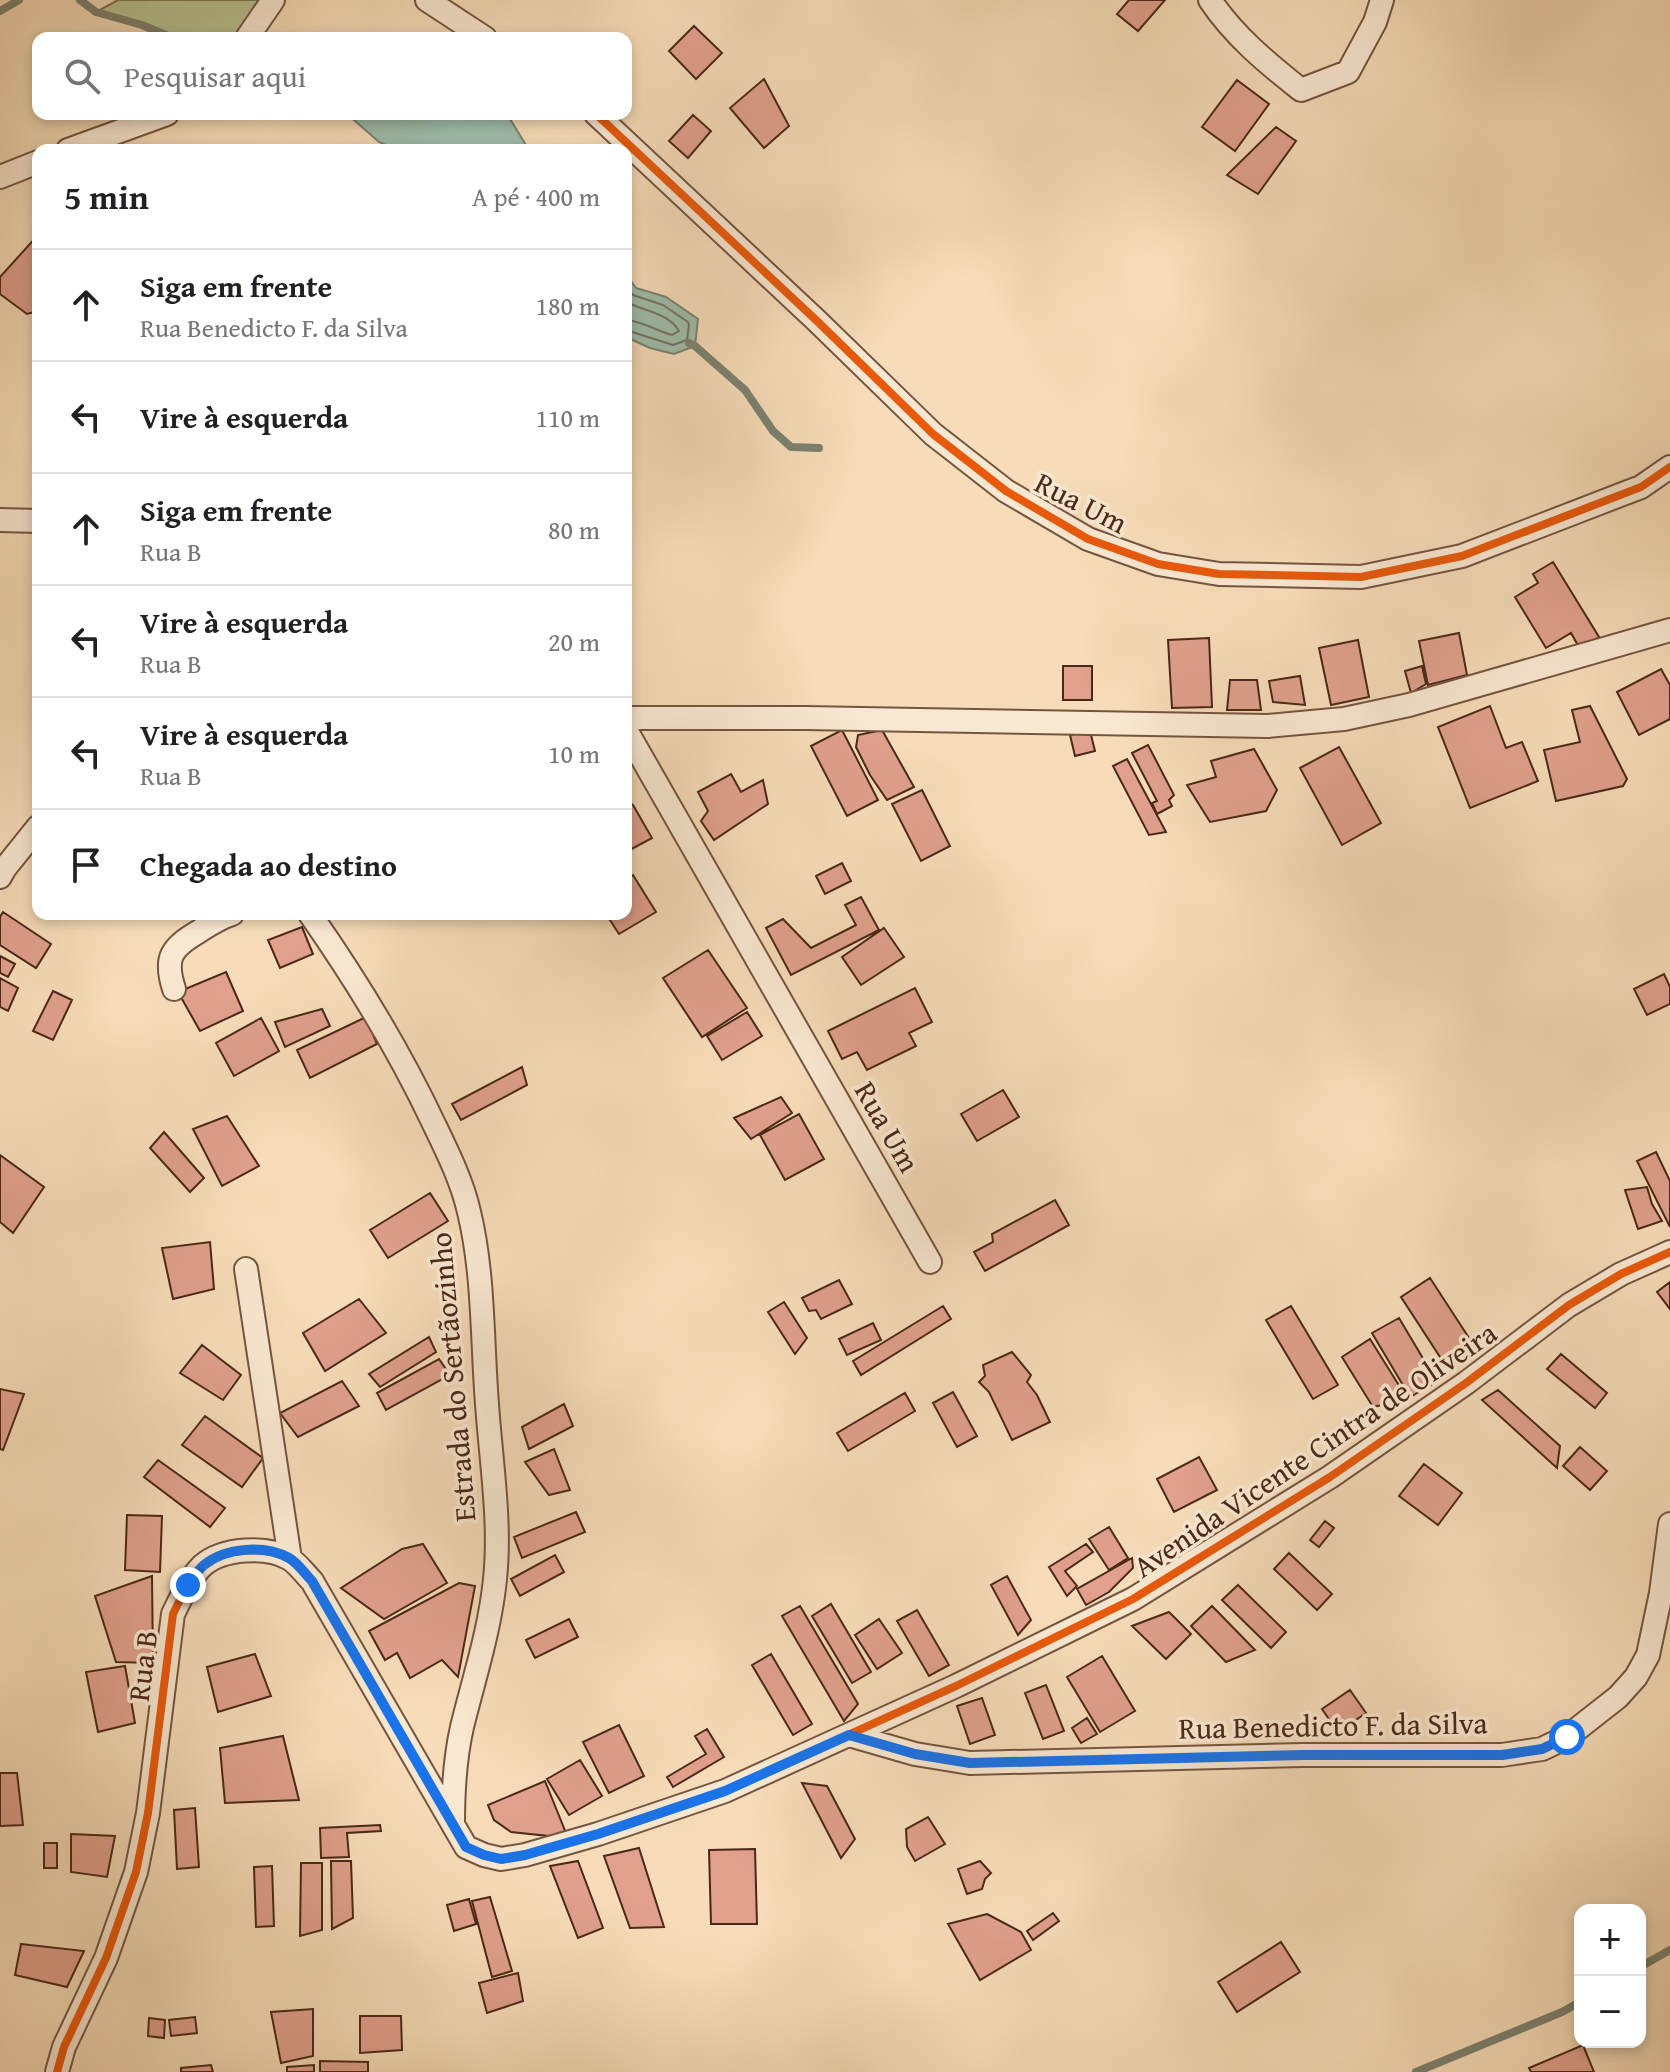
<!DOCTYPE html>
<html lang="pt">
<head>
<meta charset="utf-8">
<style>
	:root { --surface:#fff; --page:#f6f6f6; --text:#202124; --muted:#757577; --line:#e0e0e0 }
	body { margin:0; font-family:"Gentium Book Plus",serif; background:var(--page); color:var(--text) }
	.controls { position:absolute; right:24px; bottom:24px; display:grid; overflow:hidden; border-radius:16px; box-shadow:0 4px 12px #0003 }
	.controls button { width:72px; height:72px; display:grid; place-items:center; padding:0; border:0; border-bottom:2px solid var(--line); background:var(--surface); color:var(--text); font:40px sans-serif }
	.stop { position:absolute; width:24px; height:24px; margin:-18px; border:6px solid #1a73e8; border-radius:50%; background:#fff }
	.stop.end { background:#1a73e8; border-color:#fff; box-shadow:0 2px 8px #0008 }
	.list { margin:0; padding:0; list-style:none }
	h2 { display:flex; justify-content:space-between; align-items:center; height:104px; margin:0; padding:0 32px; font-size:34px }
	h2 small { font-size:26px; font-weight:400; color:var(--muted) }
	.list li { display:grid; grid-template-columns:52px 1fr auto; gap:24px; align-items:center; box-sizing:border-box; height:112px; padding:0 32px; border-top:2px solid var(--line) }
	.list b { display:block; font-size:30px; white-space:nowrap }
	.list p { margin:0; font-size:26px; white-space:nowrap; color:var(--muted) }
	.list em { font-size:26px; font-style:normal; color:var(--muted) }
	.icon { flex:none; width:44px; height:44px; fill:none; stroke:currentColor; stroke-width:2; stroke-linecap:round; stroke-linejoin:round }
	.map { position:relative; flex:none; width:1670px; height:2072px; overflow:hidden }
	.search { position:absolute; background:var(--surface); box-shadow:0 4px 12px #0003; left:32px; top:32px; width:600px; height:88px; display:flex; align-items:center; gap:20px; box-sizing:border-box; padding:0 28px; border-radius:16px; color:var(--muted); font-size:30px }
	.panel { position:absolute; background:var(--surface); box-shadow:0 4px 12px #0003; left:32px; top:144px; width:600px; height:776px; border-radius:16px }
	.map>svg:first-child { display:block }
	.green { fill:#b8c292; stroke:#827555; stroke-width:2 }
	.water { fill:#9dbcaa; stroke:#7c8170; stroke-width:2 }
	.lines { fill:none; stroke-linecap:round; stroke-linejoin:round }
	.shore { stroke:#747261; stroke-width:2 }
	.stream { stroke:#7c8170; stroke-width:8 }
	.building { fill:#e0a08c; stroke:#4b2818; stroke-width:2 }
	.minor-casing { stroke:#765540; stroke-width:26 }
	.minor { stroke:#f9e8d1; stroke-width:22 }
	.cycleway-casing { stroke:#f9e8d1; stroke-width:13 }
	.cycleway { stroke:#e8590c; stroke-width:8 }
	.route { stroke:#1a73e8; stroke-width:10 }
	.labels { text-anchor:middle; stroke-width:7; stroke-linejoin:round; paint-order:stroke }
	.street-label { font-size:30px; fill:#4b2818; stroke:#f9e8d1 }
</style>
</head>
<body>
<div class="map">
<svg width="1670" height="2072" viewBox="0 0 1670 2072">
	<rect width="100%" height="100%" fill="#f6dcb8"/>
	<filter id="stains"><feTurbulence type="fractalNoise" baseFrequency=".0025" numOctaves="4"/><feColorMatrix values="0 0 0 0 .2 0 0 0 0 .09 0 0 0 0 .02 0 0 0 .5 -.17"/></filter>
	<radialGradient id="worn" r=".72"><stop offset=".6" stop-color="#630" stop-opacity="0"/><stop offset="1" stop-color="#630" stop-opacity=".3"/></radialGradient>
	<path class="green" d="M118,0H273L247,38H173L142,25L96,12Z"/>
	<path class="water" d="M347,114H507L529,150H397L379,142Z
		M626,274L636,288L666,297L698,319L695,346L674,354L650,348L626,337Z"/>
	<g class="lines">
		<path class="shore" d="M626,287L633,295L663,305L688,322L689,325L687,340L673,345L626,330
			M626,302C644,311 669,313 679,331L672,335C657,331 642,321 626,320"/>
		<path class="stream" d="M80,0L96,12L142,25L173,38
			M0,11L19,0
			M689,343L695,346L745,390L773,431L791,447L819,448
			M1640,1967L1670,1950
			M1416,2072L1562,2012L1580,2002"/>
	</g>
	<path class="building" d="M1129,0H1165L1138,31L1117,14Z
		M694,26L722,53L696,79L669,51Z
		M764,79L789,126L764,148L730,108Z
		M1237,80L1269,104L1235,151L1202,127Z
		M693,115L711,131L688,158L669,141Z
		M1276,127L1296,141L1258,194L1227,175Z
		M38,235V311L27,314L0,294V277Z
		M1553,562L1599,637L1580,649L1571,633L1546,648L1515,597L1538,583L1533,574Z
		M1459,633L1467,675L1428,685L1419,641Z
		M1209,638L1212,707L1172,708L1168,640Z
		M1358,640L1369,697L1331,705L1319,648Z
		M1063,666H1092V700H1063Z
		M1422,666L1426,684L1411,693L1405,671Z
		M1661,669L1670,685V719L1639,735L1617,692Z
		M1300,676L1305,705L1273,702L1269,681Z
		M1230,680H1257L1261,710H1227Z
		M1490,706L1506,748L1522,742L1538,781L1470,808L1438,727Z
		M1590,706L1627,779L1623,786L1556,801L1544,750L1580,742L1572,710Z
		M842,730L878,800L847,816L811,746Z
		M882,730L914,787L887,800L870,775L856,747L858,735Z
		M1090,731L1095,751L1075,756L1070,735Z
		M1148,745L1174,795L1169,800L1172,806L1157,814L1152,803L1157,801L1132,753Z
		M1339,747L1381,823L1342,845L1300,768Z
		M1254,749L1277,790L1266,811L1210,822L1187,785L1216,777L1211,761Z
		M1127,759L1166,832L1149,835L1113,766Z
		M731,774L741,792L763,780L768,804L714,840L701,821L708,811L698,792Z
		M922,790L950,846L921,861L892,804Z
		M626,800L633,805L652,838L626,852Z
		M842,863L851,881L825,894L816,876Z
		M633,875L656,912L619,934L606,914H626V879Z
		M861,897L879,930L791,975L766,928L783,919L811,948L856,925L845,905Z
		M3,912L51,944L36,968L0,945V917Z
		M302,927L313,954L280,968L268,940Z
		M884,928L904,957L861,985L842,957Z
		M708,950L747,1008L702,1037L663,978Z
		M0,956L15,964L8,977L0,973Z
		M226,972L243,1011L200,1031L178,992Z
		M1664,974L1670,987V1004L1647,1015L1634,989Z
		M0,978L18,988L8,1011L0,1007Z
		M915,988L932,1022L909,1033L916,1046L867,1070L857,1052L842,1059L828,1031Z
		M53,991L72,1000L53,1040L33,1031Z
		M322,1009L330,1026L285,1047L275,1022Z
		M747,1012L762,1036L722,1060L707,1036Z
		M366,1017L377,1044L310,1078L297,1050Z
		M261,1018L279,1051L234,1076L216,1043Z
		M522,1067L527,1085L461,1120L452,1104Z
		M1003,1090L1019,1117L977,1141L961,1114Z
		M781,1097L792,1113L751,1139L734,1118Z
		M799,1114L824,1159L785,1180L760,1135Z
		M227,1116L259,1166L222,1186L193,1129Z
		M164,1132L204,1178L190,1192L150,1148Z
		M1656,1152L1670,1181V1227L1637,1161Z
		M0,1155L44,1187L13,1233L0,1222Z
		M1647,1187L1652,1204L1662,1221L1638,1229L1625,1190Z
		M430,1193L448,1221L388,1258L370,1230Z
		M1055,1200L1069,1225L985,1271L974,1252L993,1242L992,1234Z
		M210,1242L214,1289L173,1299L162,1248Z
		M1430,1278L1471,1341L1442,1360L1401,1297Z
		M839,1280L852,1304L821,1319L816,1310L809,1311L802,1298Z
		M1670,1282V1309L1657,1292Z
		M359,1299L386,1333L325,1371L303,1333Z
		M784,1302L807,1338L795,1354L768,1312Z
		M943,1306L951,1319L861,1375L853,1361Z
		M1291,1306L1338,1385L1313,1399L1266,1320Z
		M1399,1318L1437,1382L1410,1397L1372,1333Z
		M873,1323L881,1340L847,1355L839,1339Z
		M429,1337L436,1352L380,1387L369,1374Z
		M1370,1339L1400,1387L1392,1403L1373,1407L1342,1357Z
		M202,1345L241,1375L223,1400L180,1373Z
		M1012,1352L1031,1375L1027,1382L1037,1395L1050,1422L1012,1440L989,1392L979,1382L985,1376L983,1365Z
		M1561,1354L1607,1393L1595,1408L1547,1369Z
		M439,1359L450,1375L386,1410L377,1393Z
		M342,1381L359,1406L298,1437L280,1413Z
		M0,1389L24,1394L3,1450L0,1449Z
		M1498,1390L1560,1446L1557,1468L1482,1400Z
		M953,1392L977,1436L957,1447L933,1403Z
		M905,1393L915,1411L848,1451L837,1433Z
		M564,1404L573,1426L529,1449L522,1427Z
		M205,1416L263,1458L242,1487L182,1445Z
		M1580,1447L1607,1471L1590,1490L1563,1466Z
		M554,1449L570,1490L549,1495L525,1462Z
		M1199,1457L1217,1490L1174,1512L1157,1479Z
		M158,1460L225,1508L210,1527L144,1477Z
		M1424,1464L1462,1493L1438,1525L1399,1496Z
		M576,1512L585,1532L522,1558L514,1537Z
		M127,1515L162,1516L160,1572L125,1570Z
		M1325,1521L1334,1528L1319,1547L1310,1540Z
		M1109,1527L1128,1558L1109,1570L1089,1539Z
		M423,1544L447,1583L384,1619L341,1588L402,1549Z
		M1086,1544L1093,1552L1065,1571L1077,1586L1067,1596L1049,1567Z
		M1289,1553L1332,1594L1317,1610L1274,1569Z
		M555,1555L564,1572L520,1596L511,1579Z
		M1132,1558L1133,1568L1109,1592L1086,1605L1077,1589Z
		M152,1576L153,1663L116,1662L95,1596Z
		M1007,1576L1031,1620L1018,1635L991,1585Z
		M459,1583L475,1586L458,1677L442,1660L410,1678L397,1653L385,1660L369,1631Z
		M1238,1585L1286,1632L1271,1648L1222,1600Z
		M831,1604L871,1672L852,1683L812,1616Z
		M800,1606L858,1704L844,1721L782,1616Z
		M1212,1606L1255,1650L1226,1662L1191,1626Z
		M917,1610L949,1665L929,1676L897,1621Z
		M1169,1612L1191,1634L1166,1659L1132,1626Z
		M569,1619L578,1637L535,1658L526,1640Z
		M879,1619L902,1653L877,1669L855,1635Z
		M255,1654L271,1696L218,1712L207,1667Z
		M771,1654L812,1724L793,1735L752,1665Z
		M1102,1656L1135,1711L1100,1732L1067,1677Z
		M125,1666L135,1723L98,1732L86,1672Z
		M1046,1685L1064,1731L1043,1739L1025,1693Z
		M1350,1690L1366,1713L1338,1732L1322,1709Z
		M982,1698L995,1735L970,1744L957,1706Z
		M1087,1718L1097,1734L1081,1743L1072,1728Z
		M619,1725L644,1776L609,1793L583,1742Z
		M707,1729L724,1757L673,1787L667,1777L706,1754L695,1736Z
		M283,1736L299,1800L225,1803L220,1748Z
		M580,1760L602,1796L569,1815L547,1779Z
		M0,1773H17L23,1825L0,1826Z
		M545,1781L568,1838L511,1832L494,1820L488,1805Z
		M802,1783L827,1786L855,1839L841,1858Z
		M195,1808L199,1867L177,1869L174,1810Z
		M928,1817L945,1844L915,1861L907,1847L906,1829Z
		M380,1825L381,1831L347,1833L349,1857L321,1858L320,1828Z
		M71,1834L115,1836L107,1877L71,1872Z
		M44,1843H57V1868H44Z
		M639,1848L664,1927L630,1928L604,1856Z
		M755,1849L757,1924H711L709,1850Z
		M331,1861H351L353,1918L332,1929Z
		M578,1861L603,1928L578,1938L550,1866Z
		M980,1861L991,1873L985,1879L982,1889L967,1894L958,1869Z
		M301,1863H322V1930L300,1936Z
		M272,1866L274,1926L256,1927L254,1867Z
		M490,1897L512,1971L492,1977L472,1901Z
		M469,1899L476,1924L454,1931L447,1905Z
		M1053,1913L1059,1921L1033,1940L1027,1931Z
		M987,1914L1021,1932L1031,1950L980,1980L948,1924Z
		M1281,1942L1300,1972L1237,2012L1218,1982Z
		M21,1944L84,1951L67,1987L15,1975Z
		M518,1973L523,2001L487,2013L479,1983Z
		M313,2009V2056L281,2063L271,2012Z
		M360,2016H401L402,2050L360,2053Z
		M195,2017L197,2033L171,2036L169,2020Z
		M149,2018L165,2020L164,2038L148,2036Z
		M1583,2045L1594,2072H1531L1529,2068Z
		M320,2061L368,2062V2072H320Z
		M211,2065L213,2072H181V2068Z
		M314,2065V2072H287V2067Z"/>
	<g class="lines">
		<defs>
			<path id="minor" d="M427,0L485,38
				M1210,0C1234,36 1267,63 1301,90L1348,72L1375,22L1382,0
				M247,38L273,0
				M596,114L817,321L933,434L1006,491L1088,539L1158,564L1219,574L1361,577L1462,556L1641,487L1670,467
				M68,150L167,114
				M0,177L38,162
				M0,520L38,521
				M626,718H805L1268,726L1344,719L1409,705L1670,630
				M626,730L930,1262
				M0,877L5,868L38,827
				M310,914C356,980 399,1050 433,1122C447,1151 462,1181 469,1212C484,1274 482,1341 487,1404C491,1462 501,1522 495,1579C490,1630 474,1678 462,1727C455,1758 453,1791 453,1823
				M174,989C164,958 171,948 198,932C209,925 219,918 232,914
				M246,1269L290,1559
				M849,1735L915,1754L970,1763L1303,1755H1502L1542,1749L1567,1737L1618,1697L1636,1677L1648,1655L1661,1593L1670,1524
				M57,2072L64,2047L106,1958L136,1872L148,1813L173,1614C181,1598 189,1579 202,1566C222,1548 267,1545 290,1559C298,1564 305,1574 312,1581L466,1847L484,1855L501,1859L525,1855L598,1834L725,1791L956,1686L1133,1599L1330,1477L1466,1383L1569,1305L1621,1274L1670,1252"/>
		</defs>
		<use href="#minor" class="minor-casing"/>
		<use href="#minor" class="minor"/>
		<defs>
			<path id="cycleway" d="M596,114L817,321L933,434L1006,491L1088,539L1158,564L1219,574L1361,577L1462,556L1641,487L1670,467
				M57,2072L64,2047L106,1958L136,1872L148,1813L173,1614C181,1598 189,1579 202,1566C222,1548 267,1545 290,1559C298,1564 305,1574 312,1581L466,1847L484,1855L501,1859L525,1855L598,1834L725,1791L956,1686L1133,1599L1330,1477L1466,1383L1569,1305L1621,1274L1670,1252"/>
		</defs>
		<use href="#cycleway" class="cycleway-casing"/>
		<use href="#cycleway" class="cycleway"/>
	</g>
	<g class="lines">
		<path class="route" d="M188,1585C193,1578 198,1570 204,1565C226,1547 265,1545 289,1558C298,1563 305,1574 312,1581L466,1847L484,1855L501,1859L525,1855L598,1834L725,1791L849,1735L915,1754L970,1763L1303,1755H1502L1542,1749L1567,1737"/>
	</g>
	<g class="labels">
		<g class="street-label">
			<text transform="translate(1081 503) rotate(27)" y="10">Rua Um</text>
			<text transform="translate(887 1127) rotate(60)" y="10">Rua Um</text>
			<text transform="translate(453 1377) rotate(-95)" y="10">Estrada do Sertãozinho</text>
			<text transform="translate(1315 1450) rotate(-34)" y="10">Avenida Vicente Cintra de Oliveira</text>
			<text transform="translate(143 1666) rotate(-83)" y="10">Rua B</text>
			<text transform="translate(1333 1726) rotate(-1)" y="10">Rua Benedicto F. da Silva</text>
		</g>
	</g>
	<rect width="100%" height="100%" filter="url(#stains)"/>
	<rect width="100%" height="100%" fill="url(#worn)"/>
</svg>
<div class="controls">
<button>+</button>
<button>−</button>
</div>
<div class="stop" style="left:1567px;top:1737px"></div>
<div class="stop end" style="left:188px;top:1585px"></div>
<div class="search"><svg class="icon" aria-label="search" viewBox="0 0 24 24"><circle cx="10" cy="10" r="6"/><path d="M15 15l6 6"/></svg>Pesquisar aqui</div>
<section class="panel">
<h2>5 min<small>A pé · 400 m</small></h2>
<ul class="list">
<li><svg class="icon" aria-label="ahead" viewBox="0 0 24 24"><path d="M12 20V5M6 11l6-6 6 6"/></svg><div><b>Siga em frente</b><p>Rua Benedicto F. da Silva</p></div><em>180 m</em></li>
<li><svg class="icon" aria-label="left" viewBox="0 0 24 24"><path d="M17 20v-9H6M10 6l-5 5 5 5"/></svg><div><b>Vire à esquerda</b></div><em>110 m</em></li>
<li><svg class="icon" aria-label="ahead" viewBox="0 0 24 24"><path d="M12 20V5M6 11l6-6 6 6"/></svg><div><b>Siga em frente</b><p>Rua B</p></div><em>80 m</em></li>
<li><svg class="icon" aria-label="left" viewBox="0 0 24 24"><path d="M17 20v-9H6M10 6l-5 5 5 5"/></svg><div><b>Vire à esquerda</b><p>Rua B</p></div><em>20 m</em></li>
<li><svg class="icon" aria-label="left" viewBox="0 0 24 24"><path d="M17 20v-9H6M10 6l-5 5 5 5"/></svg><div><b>Vire à esquerda</b><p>Rua B</p></div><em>10 m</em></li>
<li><svg class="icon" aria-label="arrive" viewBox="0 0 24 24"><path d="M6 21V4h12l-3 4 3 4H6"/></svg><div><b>Chegada ao destino</b></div></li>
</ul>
</section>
</div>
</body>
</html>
